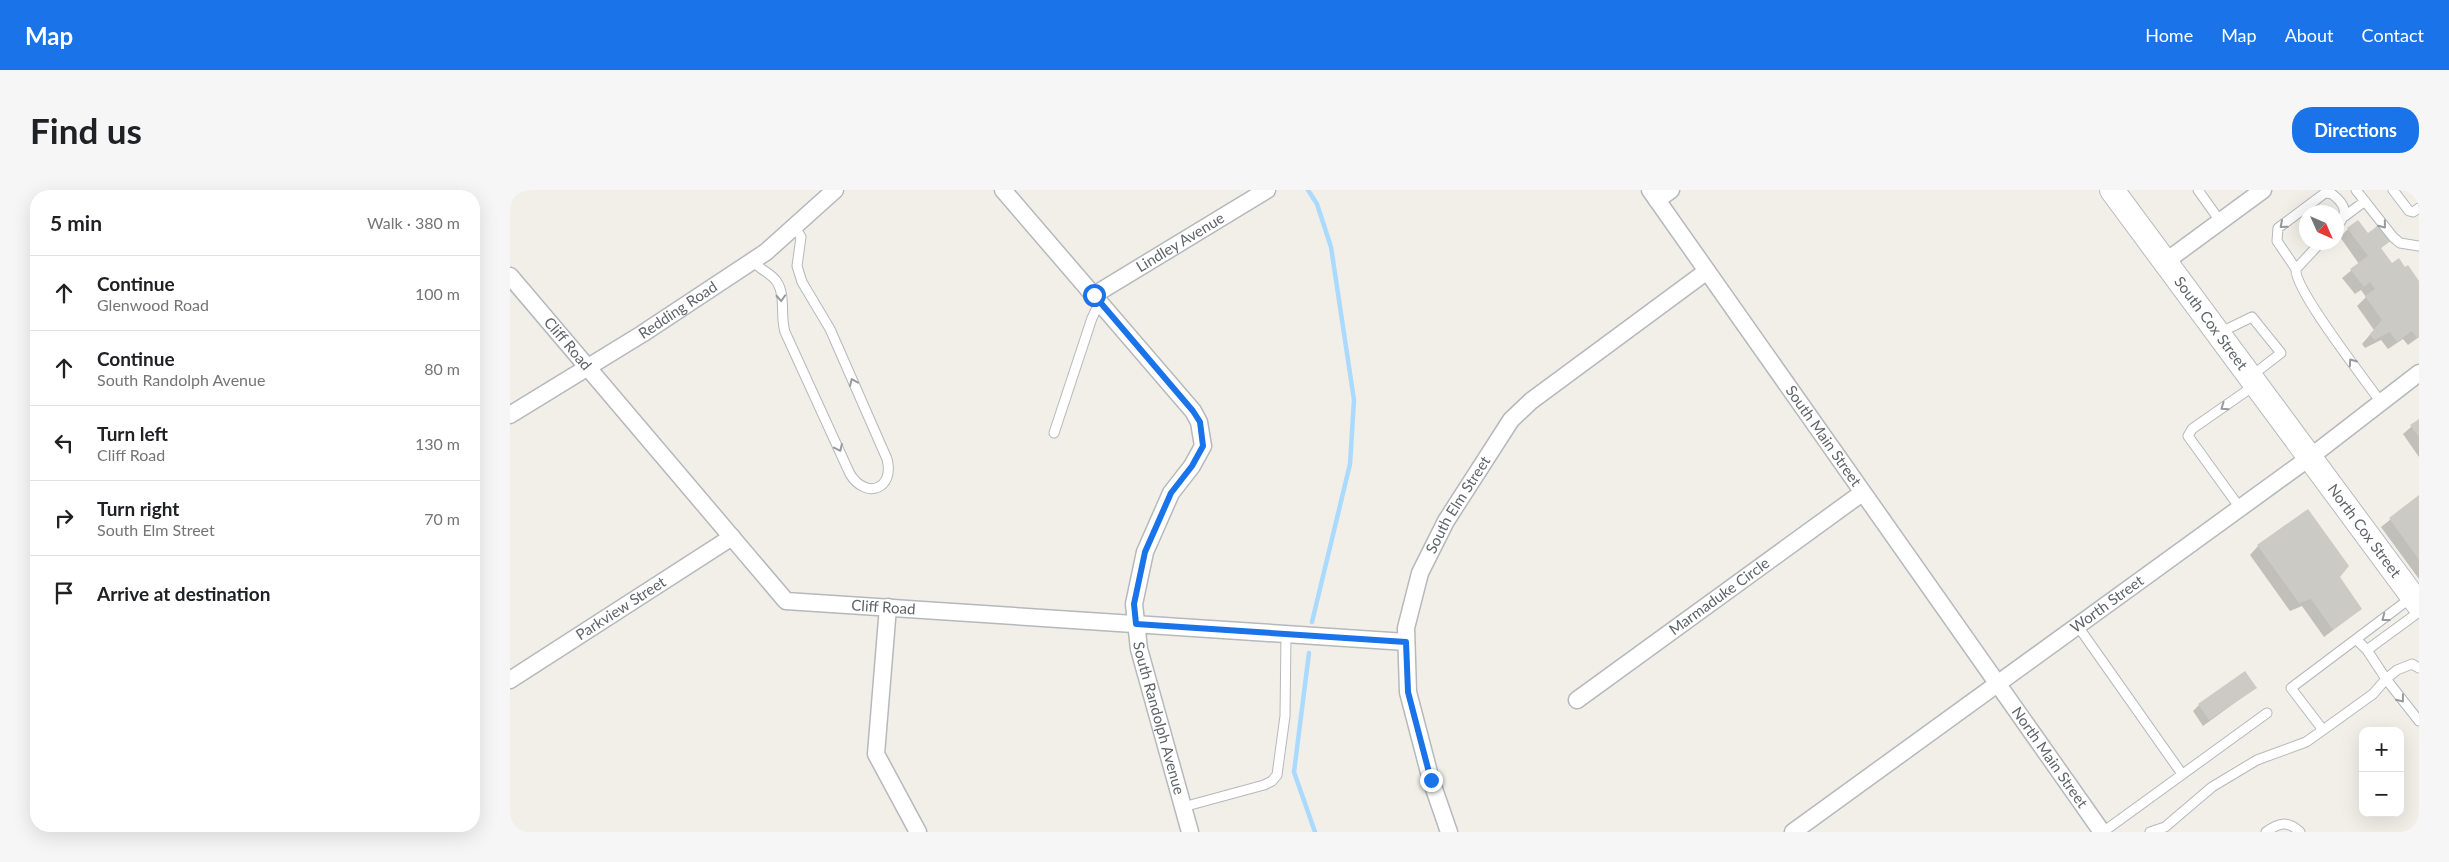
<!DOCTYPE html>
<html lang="en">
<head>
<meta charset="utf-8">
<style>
	:root { --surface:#fff; --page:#f6f6f6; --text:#202124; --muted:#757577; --line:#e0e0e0; --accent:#1a73e8 }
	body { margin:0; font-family:Lato,sans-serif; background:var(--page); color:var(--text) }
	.controls { position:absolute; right:15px; bottom:15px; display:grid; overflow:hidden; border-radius:10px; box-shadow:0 5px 20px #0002 }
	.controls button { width:45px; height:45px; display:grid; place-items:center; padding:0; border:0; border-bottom:1px solid var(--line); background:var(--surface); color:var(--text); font:25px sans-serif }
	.compass { position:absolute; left:1789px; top:15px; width:45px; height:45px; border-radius:50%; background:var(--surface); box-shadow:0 5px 20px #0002; rotate:135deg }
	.stop { position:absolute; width:15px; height:15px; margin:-11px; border:4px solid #1a73e8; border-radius:50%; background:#fff }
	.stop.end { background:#1a73e8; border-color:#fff; box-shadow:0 1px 5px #0008 }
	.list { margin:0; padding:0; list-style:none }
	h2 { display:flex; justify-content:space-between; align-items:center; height:65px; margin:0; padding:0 20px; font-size:21px }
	h2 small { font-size:16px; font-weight:400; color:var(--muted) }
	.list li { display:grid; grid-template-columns:32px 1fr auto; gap:15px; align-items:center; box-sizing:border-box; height:75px; padding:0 20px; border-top:1px solid var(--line) }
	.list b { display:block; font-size:19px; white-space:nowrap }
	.list p { margin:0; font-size:16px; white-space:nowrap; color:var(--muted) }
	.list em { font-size:16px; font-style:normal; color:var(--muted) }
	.icon { flex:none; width:28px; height:28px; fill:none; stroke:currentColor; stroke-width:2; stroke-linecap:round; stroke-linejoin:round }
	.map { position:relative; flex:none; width:1909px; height:642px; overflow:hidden; border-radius:20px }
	header { display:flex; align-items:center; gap:30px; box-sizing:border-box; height:70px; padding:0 25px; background:var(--accent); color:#fff }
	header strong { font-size:24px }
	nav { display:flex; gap:28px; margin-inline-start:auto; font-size:18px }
	.intro { display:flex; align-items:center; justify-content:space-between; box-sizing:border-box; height:120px; padding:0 30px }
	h1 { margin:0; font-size:35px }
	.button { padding:12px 22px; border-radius:20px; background:var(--accent); color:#fff; font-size:18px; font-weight:700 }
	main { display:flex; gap:30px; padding:0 30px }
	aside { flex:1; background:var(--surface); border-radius:20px; box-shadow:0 5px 20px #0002 }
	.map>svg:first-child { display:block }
	.shadow { fill:#0003 }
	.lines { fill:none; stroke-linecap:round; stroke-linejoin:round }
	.stream { stroke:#aadaff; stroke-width:4.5 }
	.building { fill:#cccac5 }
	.lane-casing { stroke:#b5b8bc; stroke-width:11 }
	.street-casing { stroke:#b5b8bc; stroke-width:19 }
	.secondary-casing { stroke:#b6babf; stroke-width:26 }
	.lane { stroke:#fff; stroke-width:9 }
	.street { stroke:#fff; stroke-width:16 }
	.secondary { stroke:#fff; stroke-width:24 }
	.oneway { stroke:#979a9d }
	.route { stroke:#1a73e8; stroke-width:6 }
	.labels { text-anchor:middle; stroke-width:5; stroke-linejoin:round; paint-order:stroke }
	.street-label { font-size:15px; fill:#5f6368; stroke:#fff }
</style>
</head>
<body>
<header>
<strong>Map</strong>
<nav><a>Home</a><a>Map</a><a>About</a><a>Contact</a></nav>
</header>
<div class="intro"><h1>Find us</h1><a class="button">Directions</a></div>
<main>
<aside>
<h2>5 min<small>Walk · 380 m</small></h2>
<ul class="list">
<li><svg class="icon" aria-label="ahead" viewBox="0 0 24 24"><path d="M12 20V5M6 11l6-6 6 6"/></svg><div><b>Continue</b><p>Glenwood Road</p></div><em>100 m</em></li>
<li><svg class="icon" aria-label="ahead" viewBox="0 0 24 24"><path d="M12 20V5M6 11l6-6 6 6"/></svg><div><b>Continue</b><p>South Randolph Avenue</p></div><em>80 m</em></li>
<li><svg class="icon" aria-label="left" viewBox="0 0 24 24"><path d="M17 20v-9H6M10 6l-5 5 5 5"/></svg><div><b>Turn left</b><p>Cliff Road</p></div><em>130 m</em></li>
<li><svg class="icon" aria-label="right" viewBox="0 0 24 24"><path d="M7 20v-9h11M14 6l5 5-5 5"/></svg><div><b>Turn right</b><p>South Elm Street</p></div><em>70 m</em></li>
<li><svg class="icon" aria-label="arrive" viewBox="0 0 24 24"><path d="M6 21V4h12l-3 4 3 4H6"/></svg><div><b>Arrive at destination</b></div></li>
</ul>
</aside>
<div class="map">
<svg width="1909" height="642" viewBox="0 0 1909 642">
	<rect width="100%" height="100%" fill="#f1efe8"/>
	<path class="shadow" d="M1838,39L1880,50L1870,59L1882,75L1909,93V147L1898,155L1893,149L1878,159L1871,150L1855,158L1852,154L1864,140L1847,116L1856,107L1851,100L1845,104L1832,88L1849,74L1830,47Z
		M1909,230V267L1893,244Z
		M1909,307V389L1871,337Z
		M1748,356L1829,387L1851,419L1814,447L1792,416L1780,421L1740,365Z
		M1745,498L1693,536L1683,521L1689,515Z"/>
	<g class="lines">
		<path class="stream" d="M798,0L807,14L821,57L844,210L840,274L802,432
			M799,463L784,582L805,642"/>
	</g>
	<path class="building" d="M1848,30L1858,43L1870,34L1882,50L1871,58L1882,73L1889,68L1895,77L1898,75L1909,91V147L1907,148L1902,141L1887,152L1880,142L1864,150L1860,144L1872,130L1855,106L1865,99L1860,92L1854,97L1840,79L1858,66L1837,38Z
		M1909,229V247L1900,235Z
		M1909,305V370L1879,328Z
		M1798,319L1839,376L1830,387L1852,419L1823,440L1801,409L1789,413L1747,355Z
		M1735,481L1747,498L1699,530L1688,514Z"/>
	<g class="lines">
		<defs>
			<path id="lane" d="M1688,0L1710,31
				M1846,0L1883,47L1890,53L1909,56
				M1883,0L1899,21L1903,22L1909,18
				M1835,26L1855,11
				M1826,37C1839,23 1836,15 1822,4L1815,3L1768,38L1767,51L1786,79C1783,98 1856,191 1870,211
				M243,71C250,80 261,83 267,92C276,106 270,126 275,142L340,284C356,310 385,299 377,269L320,139L292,92L287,76L291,47L285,37
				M1786,79L1811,52
				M1709,143L1742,127L1771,163L1740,187
				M544,243L582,128L590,112
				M1730,318L1678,246L1682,239L1745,195
				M1567,435L1672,584
				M1847,450L1857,460L1876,489L1863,504L1813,540L1781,498L1902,407
				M1857,460L1909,422
				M1909,478L1902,474L1887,480L1876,489L1909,531
				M673,617L754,595L762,591L767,585L775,526L776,444
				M1593,642L1757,523
				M1640,642L1655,637L1702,597L1747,570L1796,552L1813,540
				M1756,642C1768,633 1778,630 1790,642"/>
			<g id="street">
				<path id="s1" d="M493,0L683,221L689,232L693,256L682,276L661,303L635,362L624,414L629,459L680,642"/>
				<path id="s2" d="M1140,0L1592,642"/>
				<path d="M1147,10L1161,0"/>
				<path d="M1655,72L1753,0"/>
				<path id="s3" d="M0,86L276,411L896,452"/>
				<path id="s4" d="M584,105L757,0"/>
				<path id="s5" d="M0,225L132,144L256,62L325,0"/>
				<path d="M378,417L366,564L408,642"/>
				<path id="s6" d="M0,490L222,347"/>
				<path id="s7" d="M1067,510L1352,303"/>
				<path id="s8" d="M939,642L921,590L898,502L896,438L910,383L936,331L1001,230L1021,211L1197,81"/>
				<path id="s9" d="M1283,642L1799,268L1909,183"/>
			</g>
			<g id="secondary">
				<path id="s10" d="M1602,0L1909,415"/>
			</g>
		</defs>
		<use href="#lane" class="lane-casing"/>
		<use href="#street" class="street-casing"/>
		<use href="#secondary" class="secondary-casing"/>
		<use href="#lane" class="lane"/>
		<use href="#street" class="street"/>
		<use href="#secondary" class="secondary"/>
	</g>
	<defs><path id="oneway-chevron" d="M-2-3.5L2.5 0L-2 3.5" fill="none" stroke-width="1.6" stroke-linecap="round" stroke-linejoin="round" transform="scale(1.25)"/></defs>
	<g class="oneway">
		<use href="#oneway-chevron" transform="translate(1773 35) rotate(139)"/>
		<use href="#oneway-chevron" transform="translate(1873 35) rotate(51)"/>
		<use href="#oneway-chevron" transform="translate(271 108) rotate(87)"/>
		<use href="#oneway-chevron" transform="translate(1842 172) rotate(-125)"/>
		<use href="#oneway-chevron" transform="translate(343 192) rotate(-113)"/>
		<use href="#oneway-chevron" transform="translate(1714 217) rotate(145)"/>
		<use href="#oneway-chevron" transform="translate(329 258) rotate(65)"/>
		<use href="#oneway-chevron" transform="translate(1875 428) rotate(142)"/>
		<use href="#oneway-chevron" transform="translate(1891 509) rotate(52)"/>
	</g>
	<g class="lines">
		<path class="route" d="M584,105L683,221L690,232L693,256L682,276L661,303L635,362L624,414L626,434L896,452L898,502L921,590"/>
	</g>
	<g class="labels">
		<g class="street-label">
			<text dy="5" stroke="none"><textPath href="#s4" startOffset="101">Lindley Avenue</textPath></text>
			<text dy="5" stroke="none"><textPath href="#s5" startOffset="198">Redding Road</textPath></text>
			<text dy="5" stroke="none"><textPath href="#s10" startOffset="166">South Cox Street</textPath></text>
			<text dy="5" stroke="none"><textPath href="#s3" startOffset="89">Cliff Road</textPath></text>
			<text dy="5" stroke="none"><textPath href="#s2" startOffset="301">South Main Street</textPath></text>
			<text dy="5" stroke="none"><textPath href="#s8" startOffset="345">South Elm Street</textPath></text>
			<text dy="5" stroke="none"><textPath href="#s10" startOffset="424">North Cox Street</textPath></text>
			<text dy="5" stroke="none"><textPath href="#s7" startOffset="176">Marmaduke Circle</textPath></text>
			<text dy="5" stroke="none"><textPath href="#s9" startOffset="388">Worth Street</textPath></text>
			<text dy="5" stroke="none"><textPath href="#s3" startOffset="524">Cliff Road</textPath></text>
			<text dy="5" stroke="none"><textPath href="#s6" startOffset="132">Parkview Street</textPath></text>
			<text dy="5" stroke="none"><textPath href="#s1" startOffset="620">South Randolph Avenue</textPath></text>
			<text dy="5" stroke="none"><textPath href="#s2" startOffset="694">North Main Street</textPath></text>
		</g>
	</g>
</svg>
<div class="controls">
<button>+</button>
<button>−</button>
</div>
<svg class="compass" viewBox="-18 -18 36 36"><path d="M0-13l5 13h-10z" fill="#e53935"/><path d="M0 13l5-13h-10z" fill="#757577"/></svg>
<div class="stop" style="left:584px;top:105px"></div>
<div class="stop end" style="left:921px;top:590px"></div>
</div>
</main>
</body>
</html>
